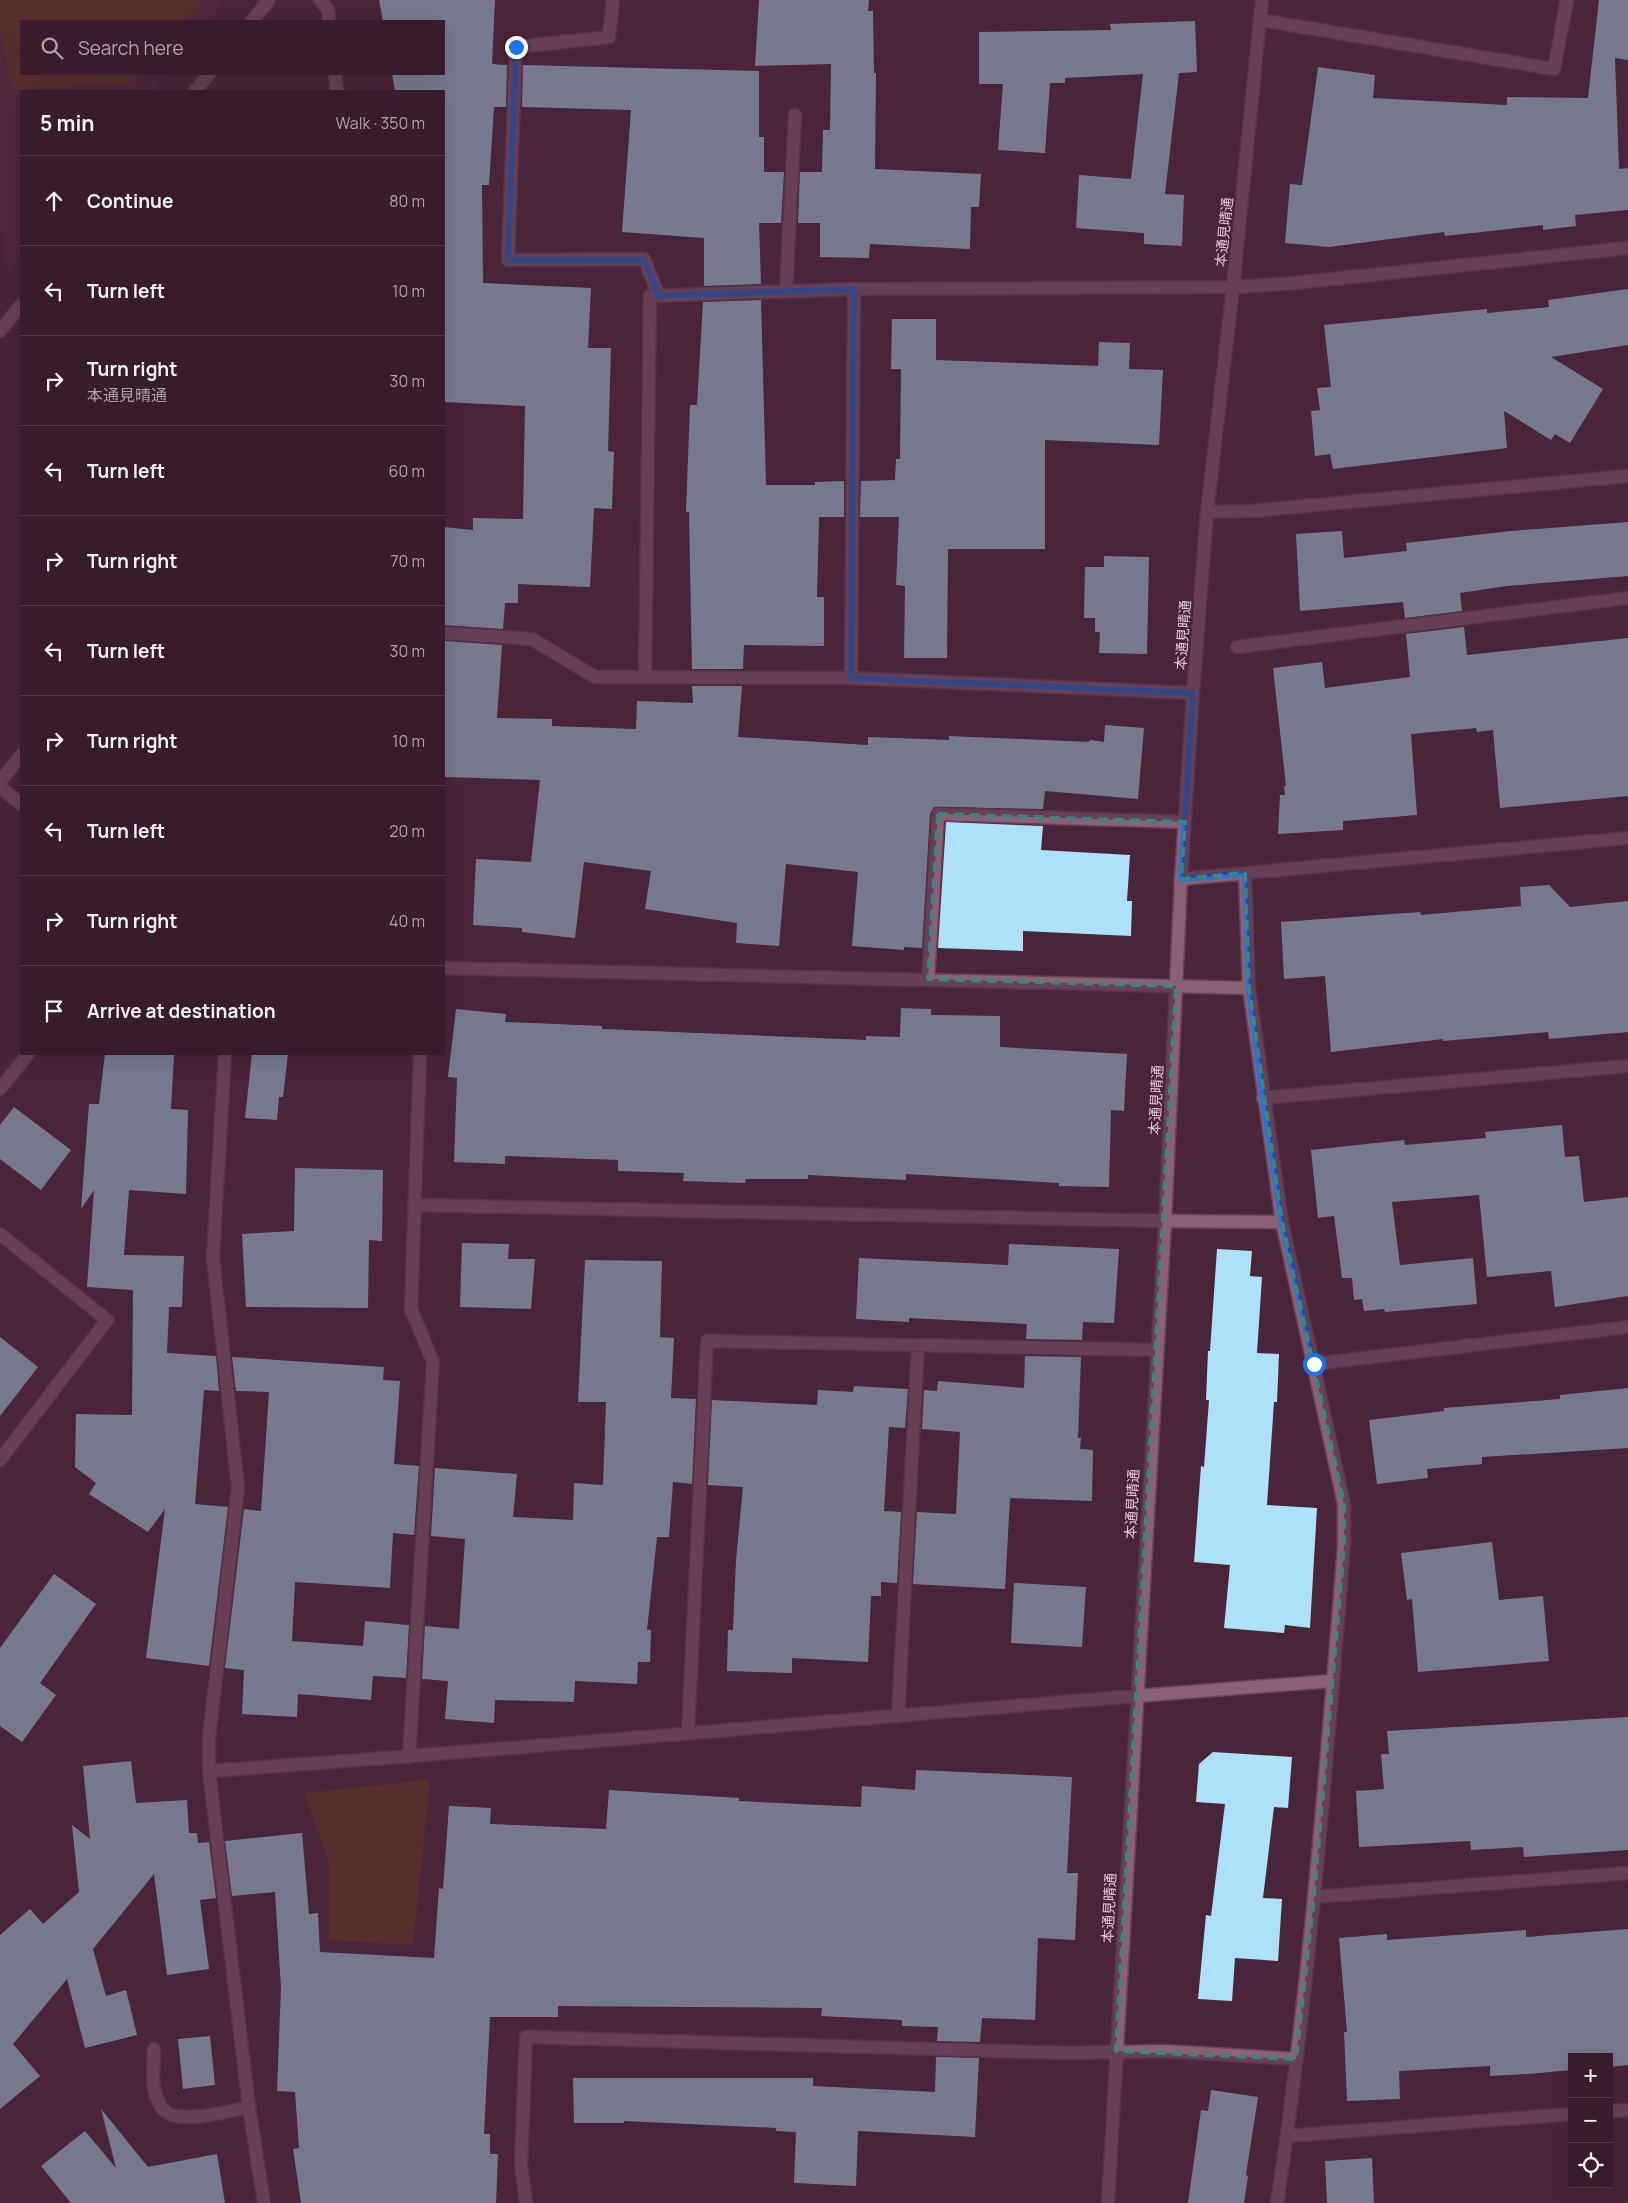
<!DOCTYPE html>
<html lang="en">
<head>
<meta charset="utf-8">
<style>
	:root { --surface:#381c2b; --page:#3f2533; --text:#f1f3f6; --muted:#aba1a9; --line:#523a47 }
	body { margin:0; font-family:Manrope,"Noto Sans JP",sans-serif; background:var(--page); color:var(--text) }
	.controls { position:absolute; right:15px; bottom:15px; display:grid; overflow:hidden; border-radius:0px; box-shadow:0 5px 20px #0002 }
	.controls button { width:45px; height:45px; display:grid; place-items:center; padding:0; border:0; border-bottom:1px solid var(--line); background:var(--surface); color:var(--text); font:25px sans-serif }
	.stop { position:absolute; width:15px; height:15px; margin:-11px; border:4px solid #1a73e8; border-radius:50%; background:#fff }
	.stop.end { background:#1a73e8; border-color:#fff; box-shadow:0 1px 5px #0008 }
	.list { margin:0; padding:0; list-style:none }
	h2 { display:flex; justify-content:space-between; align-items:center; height:65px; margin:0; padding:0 20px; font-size:21px }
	h2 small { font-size:16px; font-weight:400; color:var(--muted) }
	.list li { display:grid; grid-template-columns:32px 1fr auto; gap:15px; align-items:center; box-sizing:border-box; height:90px; padding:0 20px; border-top:1px solid var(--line) }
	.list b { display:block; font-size:19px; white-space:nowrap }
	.list p { margin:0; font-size:16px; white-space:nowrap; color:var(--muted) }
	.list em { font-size:16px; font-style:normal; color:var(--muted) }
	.icon { flex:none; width:28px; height:28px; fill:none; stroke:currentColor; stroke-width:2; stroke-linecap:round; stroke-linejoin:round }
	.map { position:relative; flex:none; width:1628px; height:2203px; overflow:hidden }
	.search { position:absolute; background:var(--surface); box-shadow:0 5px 20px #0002; left:20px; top:20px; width:425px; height:55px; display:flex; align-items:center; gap:12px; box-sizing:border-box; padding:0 18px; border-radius:0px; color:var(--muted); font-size:19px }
	.panel { position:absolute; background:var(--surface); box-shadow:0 5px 20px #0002; left:20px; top:90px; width:425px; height:965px; border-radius:0px }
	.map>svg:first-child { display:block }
	.built { fill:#572b43 }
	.green { fill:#683a21 }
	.building { fill:#ade1f9 }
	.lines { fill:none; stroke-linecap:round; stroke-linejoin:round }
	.service-casing { stroke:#654556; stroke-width:15 }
	.minor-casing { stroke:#654556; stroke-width:15 }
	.tertiary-casing { stroke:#654556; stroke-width:15 }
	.service { stroke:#8c6176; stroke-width:12 }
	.minor { stroke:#8c6176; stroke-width:12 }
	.tertiary { stroke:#8c6176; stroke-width:12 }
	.route { stroke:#1a73e8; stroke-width:6 }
	.marked { fill:none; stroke:#398783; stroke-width:4; stroke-dasharray:10 6; stroke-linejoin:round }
	.labels { text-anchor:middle; stroke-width:5; stroke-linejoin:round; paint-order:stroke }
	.street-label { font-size:14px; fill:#e2cad5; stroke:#4a2539 }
</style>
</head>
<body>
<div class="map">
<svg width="1628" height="2203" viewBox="0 0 1628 2203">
	<rect width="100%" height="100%" fill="#4a2539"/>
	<path class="built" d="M0,0H225L208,21H21V74H166L152,91H21V254L8,270L0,223Z"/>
	<path class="green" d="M0,0H202L184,21H21V74H139L130,84L11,90L0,25Z
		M430,1780L413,1945L329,1940V1862L304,1793Z"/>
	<path class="building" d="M379,0H495L492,64L507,65L506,107H494L489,185H482L483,283L591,288L588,348H611L608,451L614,452L612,509L594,508L590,587L518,584V603H505L503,629L444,625V527L473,530V518L523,519L525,406L444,402V91H395L392,74H444V21H383Z
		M759,0H869L868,11H873L874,73H876L875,169L981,174L979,207H971L970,249L870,244L869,258L820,257V223H798L800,172H822L823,130H830L831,64L755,66Z
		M1599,0H1628V60L1615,58L1619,169L1628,168V210L1575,215L1576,226L1543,230V225L1445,236L1444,232L1329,247L1285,243L1290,184L1302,185L1318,67L1375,75L1373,98L1507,105V97L1588,98Z
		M1195,21L1197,72L1179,73L1165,194L1184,195L1182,246L1144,244V233L1076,228L1079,175L1131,179L1143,74L1065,78V83H1050L1045,153L998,150L1003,84H979V32L1111,30L1110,24Z
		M523,65L759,71V137H764V172H784L781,223H759L761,284L704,286V238L622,232L631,110L522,107Z
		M1628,289V345L1551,357L1603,389L1570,443L1555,434L1551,440L1504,411L1507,448L1333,469L1330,454L1315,456L1311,411L1320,410L1317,388L1331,387L1324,325L1487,309V313L1549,307L1548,300Z
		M761,300L766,485H815V482L844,481V517H819L817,597H824V646L744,645L743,669H692L689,512H686L690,405H697L703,302Z
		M892,319H936V360L1098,366L1099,342L1130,343L1129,369L1163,370L1159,445L1045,440V549H948L947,658H904L905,586L896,585L899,517H860L861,481L895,480L896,459H900L901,369H891Z
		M1628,522V576L1507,586L1460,593L1462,611L1405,618L1403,602L1300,611L1296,534L1342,531L1344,558L1407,551L1406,543L1511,531Z
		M1104,556L1149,557L1147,654L1099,653L1100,632H1095V618H1084L1085,567H1104Z
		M1464,627L1467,655L1628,638V796L1500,808L1493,730L1477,732L1476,728L1411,734L1417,815L1343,821V830L1278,834L1280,795H1285L1284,786H1286L1273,668L1322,662L1325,688L1410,677L1406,634Z
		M444,641L502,645L497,718L552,719V726L636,729L637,701L693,703L692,686H742L738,737L868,745V737L949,740V736L1089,742L1090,740L1104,742L1105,725L1144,728L1138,799L1045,791L1043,809L934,807L930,814L922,948L904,947V950L852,946L858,872L786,864L779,946L736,943L737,923L645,909L651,871L584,862L575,938L522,932V928L473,925L476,859L531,862L540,780L444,777Z
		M946,822L1043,826L1041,850L1130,855L1127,901H1132L1131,936L1023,931V951L938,948Z
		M1549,885L1570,907L1628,901V1032L1549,1039L1548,1032L1443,1041V1039L1331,1052L1325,976L1284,979L1281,922L1420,912L1421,915L1521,906L1520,887Z
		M901,1008L931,1009V1015L1000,1016V1047L1127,1054L1124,1111L1111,1110L1109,1187L1059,1186V1183L906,1174V1180L808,1175V1179H746L745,1183L683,1181L684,1173L618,1171V1160L505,1156V1164L454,1162L457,1078L448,1077L456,1009L506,1014L505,1022L602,1026V1029L866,1040V1036L900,1037Z
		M105,1054H174L171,1109L188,1110L186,1194L129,1190L124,1255L184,1256L182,1307H169L167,1353L216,1356L219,1391L204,1390L195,1504L228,1507L209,1666L146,1658L165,1509L148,1532L89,1494L96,1483L75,1467L76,1414L132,1415L133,1290L87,1287L94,1190L81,1209L89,1104H99Z
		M252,1054H288L283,1097H279L277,1120L245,1118Z
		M14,1107L71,1150L41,1190L0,1159V1125Z
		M1562,1125L1565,1157L1579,1156L1584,1202L1628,1197V1296L1555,1307L1551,1271L1487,1277L1479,1195L1392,1202L1400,1265L1473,1258L1477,1304L1385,1312L1384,1309L1364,1311L1362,1299L1354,1300L1352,1278H1342L1334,1216L1318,1218L1311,1150L1404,1140L1405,1145L1486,1138L1485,1132Z
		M295,1168L383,1170L382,1241L369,1240L368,1308L246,1307L242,1234L294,1231Z
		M462,1243L509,1244L508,1259H535L531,1309L460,1307Z
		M1009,1244L1119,1249L1114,1323L1083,1322L1082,1340L1026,1339L1027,1324L909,1318V1322L856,1319L859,1258L1008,1265Z
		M1217,1249L1252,1251L1250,1276L1262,1277L1257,1353L1279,1354L1277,1402H1274L1267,1505L1317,1508L1310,1628L1285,1625L1284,1633L1224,1628L1230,1565L1194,1562L1201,1466L1204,1467L1209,1400H1206L1208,1351H1210Z
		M585,1260L662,1261L660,1337L674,1338L671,1398L696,1399L692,1484L673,1482L669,1537H657L647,1630H651L650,1662H638L637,1684L575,1681L574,1702L495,1700L494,1723L445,1719L448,1681L422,1679L425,1626L459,1629L465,1539L431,1536L435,1468L517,1474L513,1517L573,1520L574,1483L603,1485L606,1402H578Z
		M0,1337L38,1367L0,1416Z
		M1025,1356L1081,1357L1078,1438H1081L1080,1449L1093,1450L1092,1501L1010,1498L1005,1589L913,1584L917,1512L956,1514L960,1432L922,1429L924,1390L937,1391L938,1381L1024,1388Z
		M232,1357L384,1367L383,1380L400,1381L394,1464L419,1466L414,1535L393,1533L390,1588L295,1582L292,1641L363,1646L365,1621L409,1625L406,1678L373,1676L371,1700L298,1694L297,1717L242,1714L244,1670L225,1668L244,1509L261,1511L269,1392L236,1391Z
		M854,1386L908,1389L905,1428L889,1427L884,1511L901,1512L897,1583L881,1582V1596H871L868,1662L792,1658V1673L727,1671L728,1630H733L736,1560L743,1487L708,1485L712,1400L817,1405L818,1390L853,1392Z
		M1628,1388V1448L1482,1457V1464L1427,1469L1428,1478L1377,1484L1369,1420L1444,1411V1408L1560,1399V1395Z
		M1492,1542L1499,1600L1543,1596L1549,1661L1418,1672L1412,1599L1407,1600L1401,1553Z
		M54,1574L96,1604L40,1683L56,1695L22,1742L0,1726V1648Z
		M1014,1583L1086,1587L1082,1647L1011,1643Z
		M1628,1717V1850L1524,1857L1523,1847L1471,1850L1470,1841L1359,1847L1356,1791L1384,1789L1381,1754H1389L1387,1731Z
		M1213,1752L1292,1757L1288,1808L1274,1807L1263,1898L1282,1899L1278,1961L1235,1958L1232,2001L1198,1999L1206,1915L1211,1916L1225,1804L1196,1802L1199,1764Z
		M131,1761L136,1803L187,1800L189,1833H197L198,1843L209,1842L216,1898L200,1900L209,1969L167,1975L154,1874L93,1949L106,1996L126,1990L137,2035L85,2048L67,1979L13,2044L40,2076L0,2109V1935L30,1909L43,1924L79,1892L72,1825L90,1839L83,1766Z
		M916,1770L1072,1777L1067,1873H1078L1075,1940L1038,1938L1035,2020L982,2018L980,2042L937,2041L938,2027L902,2026V2020L821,2016L822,2008L558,2006V2017H490L484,2134H490V2154H498L496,2203H301L293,2149L299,2148L295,2092L277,2091L281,1988L275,1892L232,1896L225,1841L302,1833L309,1914L318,1913L320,1952L434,1958L439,1888L443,1889L449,1806L491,1808L490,1824L606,1829L609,1790L739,1798V1801L861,1807L862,1786L915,1790Z
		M1628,1929V2065L1609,2067V2057H1572V2070L1528,2074L1490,2076V2066L1399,2071L1400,2099L1347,2101L1344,2032H1347L1339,1938L1387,1934V1940L1526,1930V1937Z
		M210,2036L215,2085L183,2089L178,2039Z
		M936,2057L979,2058L975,2137L858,2131L856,2186L794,2183L796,2132L776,2131V2128L624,2121V2123H574L573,2078H813V2086L935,2092Z
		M1211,2090L1258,2097L1246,2175L1248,2176L1244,2203H1188L1201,2110L1208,2111Z
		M101,2109L148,2167L217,2154L225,2203H71L41,2166L85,2131L116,2168Z
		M1372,2158L1374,2203H1327L1325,2161Z"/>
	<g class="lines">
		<defs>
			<path id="service" d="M154,2049C154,2062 152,2076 154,2088C155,2096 160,2107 166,2112C182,2124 230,2111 249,2107"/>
			<path id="minor" d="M320,0L328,10L329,21
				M613,0L609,37L516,47L508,260L644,259L659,296
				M1260,20L1554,69L1567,0
				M335,74L337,91
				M786,291L795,115
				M1207,512L1252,511L1628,476
				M444,633L532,639L595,677L851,678L1193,693
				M1237,647L1628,598
				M645,677L650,296L854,289L1233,287L1284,284L1628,248
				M851,678L854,289
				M0,782L21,755
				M0,787L21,804
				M1245,873L1249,988L1282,1222L1344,1504V1547C1326,1766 1310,1986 1277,2203
				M1181,879L1628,838
				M444,968L1249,988
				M928,979L938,814L1185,822
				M225,1054L213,1257L238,1488L209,1737V1771L249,2107L264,2203
				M0,1089L28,1054
				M1263,1098L1628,1066
				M414,1205L1165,1221L1282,1222
				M0,1234L107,1320L0,1460
				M1313,1364L1628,1327
				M898,1716L918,1346
				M688,1733L707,1341L1156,1350
				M409,1757L433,1362L411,1309L420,1054
				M209,1771C584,1745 958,1708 1333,1681
				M1314,1897L1628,1873
				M1609,2111L1628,2110
				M1287,2136L1572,2114
				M526,2203L521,2164L526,2037L1071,2053L1163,2051L1296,2059"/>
			<path id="tertiary" d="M252,21L269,0
				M195,91L209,74
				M0,331L21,305
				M1108,2203L1165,1221L1181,879L1193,693L1207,512L1233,287L1262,0"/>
		</defs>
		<use href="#service" class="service-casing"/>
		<use href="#minor" class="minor-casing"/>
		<use href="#tertiary" class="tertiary-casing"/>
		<use href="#service" class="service"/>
		<use href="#minor" class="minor"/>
		<use href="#tertiary" class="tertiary"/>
	</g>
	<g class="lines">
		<path class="route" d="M516,47L508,260H644L659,296L854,289L851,678L1193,693L1181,879L1245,873L1249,988L1263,1098L1282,1222L1314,1364"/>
	</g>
	<path d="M0 0H1628V2203H0ZM938,814L1185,822L1181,879L1245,873L1249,988L1282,1222L1344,1504V1547L1314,1897L1296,2059L1116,2051L1176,986L928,979Z" fill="#4a2539" fill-opacity=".55" fill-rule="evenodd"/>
	<path class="marked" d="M938,814L1185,822L1181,879L1245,873L1249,988L1282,1222L1344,1504V1547L1314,1897L1296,2059L1116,2051L1176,986L928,979Z"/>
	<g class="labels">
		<g class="street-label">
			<text transform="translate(1224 232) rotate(-84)" y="5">本通見晴通</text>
			<text transform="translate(1183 635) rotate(-86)" y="5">本通見晴通</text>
			<text transform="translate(1156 1100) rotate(-87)" y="5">本通見晴通</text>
			<text transform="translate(1132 1504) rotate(-87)" y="5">本通見晴通</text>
			<text transform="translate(1109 1908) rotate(-87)" y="5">本通見晴通</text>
		</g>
	</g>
</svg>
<div class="controls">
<button>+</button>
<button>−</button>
<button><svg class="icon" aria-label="locate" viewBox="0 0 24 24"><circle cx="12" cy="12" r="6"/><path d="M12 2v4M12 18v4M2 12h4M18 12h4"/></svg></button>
</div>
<div class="stop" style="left:1314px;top:1364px"></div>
<div class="stop end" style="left:516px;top:47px"></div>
<div class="search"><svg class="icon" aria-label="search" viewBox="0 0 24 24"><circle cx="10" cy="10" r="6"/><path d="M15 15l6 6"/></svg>Search here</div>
<section class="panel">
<h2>5 min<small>Walk · 350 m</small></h2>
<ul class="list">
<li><svg class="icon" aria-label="ahead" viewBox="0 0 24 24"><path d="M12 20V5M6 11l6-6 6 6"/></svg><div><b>Continue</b></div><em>80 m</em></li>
<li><svg class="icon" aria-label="left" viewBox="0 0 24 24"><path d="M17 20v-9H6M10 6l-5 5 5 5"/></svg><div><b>Turn left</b></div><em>10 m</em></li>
<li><svg class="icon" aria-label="right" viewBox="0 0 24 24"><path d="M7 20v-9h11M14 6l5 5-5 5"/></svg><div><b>Turn right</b><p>本通見晴通</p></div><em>30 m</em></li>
<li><svg class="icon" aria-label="left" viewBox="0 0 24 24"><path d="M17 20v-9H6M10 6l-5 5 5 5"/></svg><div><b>Turn left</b></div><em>60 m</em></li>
<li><svg class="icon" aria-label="right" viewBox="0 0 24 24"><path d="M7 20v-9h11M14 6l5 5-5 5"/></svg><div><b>Turn right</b></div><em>70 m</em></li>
<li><svg class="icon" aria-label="left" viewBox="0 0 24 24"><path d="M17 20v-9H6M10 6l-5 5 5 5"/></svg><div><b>Turn left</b></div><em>30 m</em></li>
<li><svg class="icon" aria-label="right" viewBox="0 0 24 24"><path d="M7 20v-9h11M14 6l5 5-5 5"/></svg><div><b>Turn right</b></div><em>10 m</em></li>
<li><svg class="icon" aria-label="left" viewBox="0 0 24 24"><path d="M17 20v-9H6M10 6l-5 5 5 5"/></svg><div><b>Turn left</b></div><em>20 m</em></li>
<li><svg class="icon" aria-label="right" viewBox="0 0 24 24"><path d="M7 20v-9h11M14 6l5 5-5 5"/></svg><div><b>Turn right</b></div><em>40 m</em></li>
<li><svg class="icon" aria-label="arrive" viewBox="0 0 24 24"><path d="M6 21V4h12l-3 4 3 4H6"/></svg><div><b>Arrive at destination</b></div></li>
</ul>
</section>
</div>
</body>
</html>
